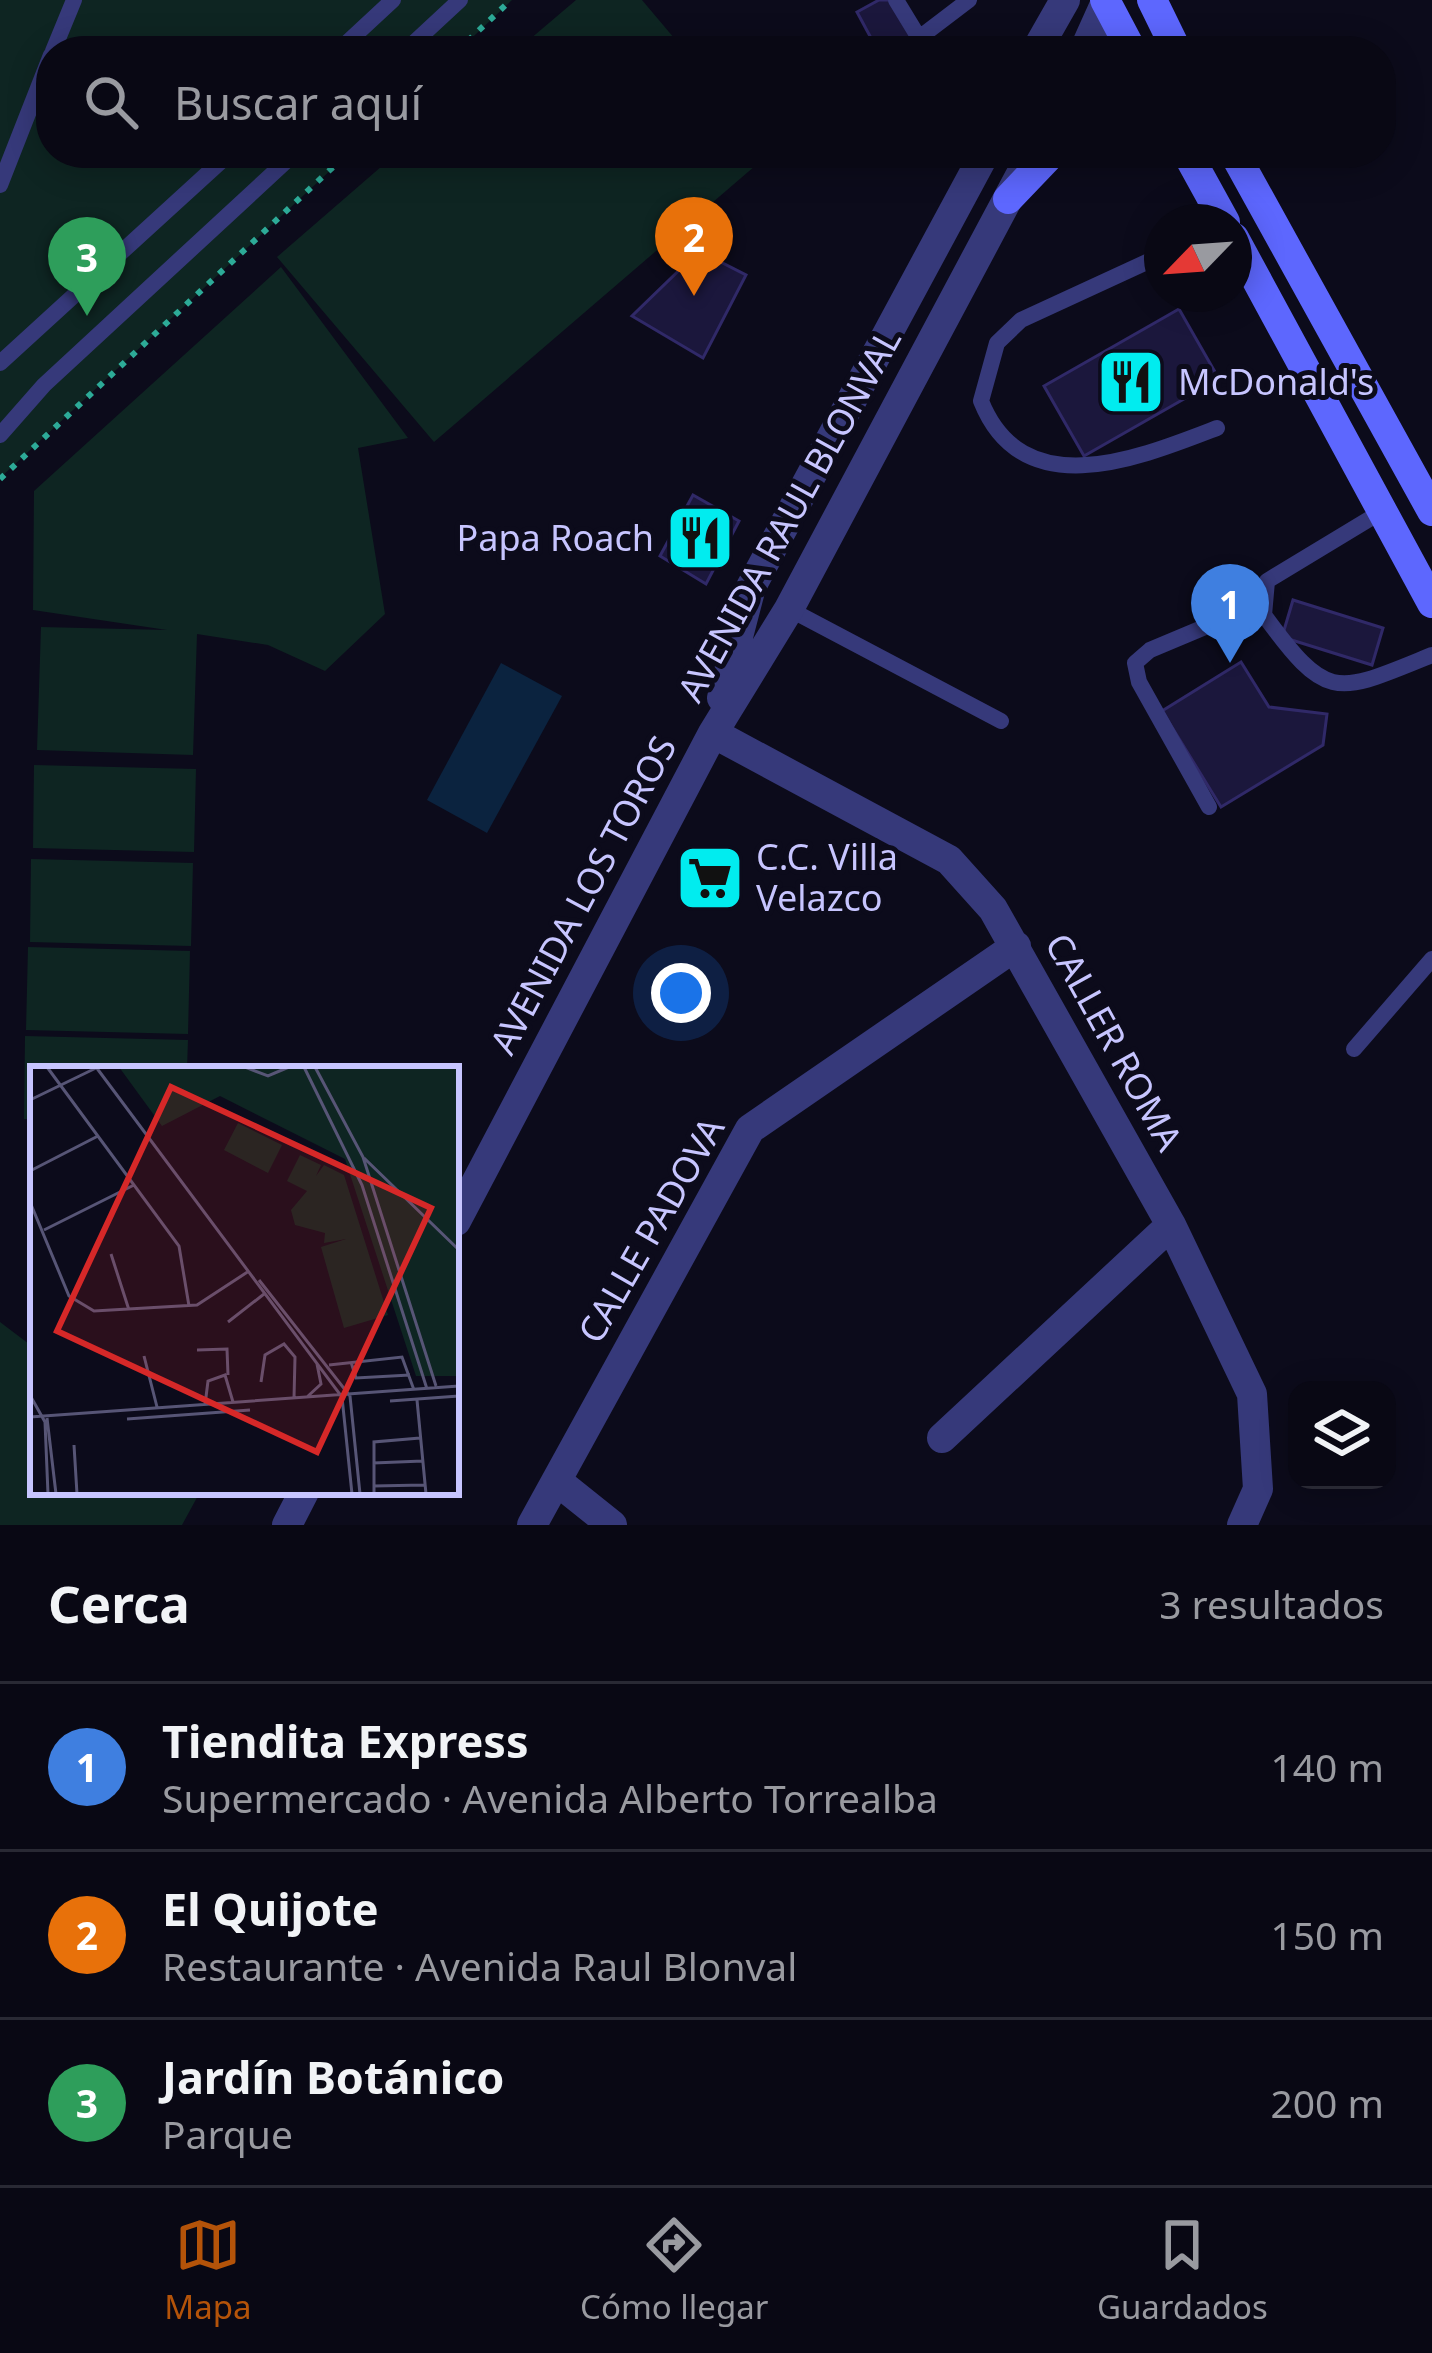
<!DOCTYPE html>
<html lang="es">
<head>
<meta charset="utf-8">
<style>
	:root { --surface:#090814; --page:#12111d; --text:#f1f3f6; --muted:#999aa0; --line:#292934; --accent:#b45309 }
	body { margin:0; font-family:"Noto Sans",sans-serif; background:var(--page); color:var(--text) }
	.controls { position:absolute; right:36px; bottom:36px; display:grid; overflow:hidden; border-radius:24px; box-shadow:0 6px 30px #0003 }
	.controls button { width:108px; height:108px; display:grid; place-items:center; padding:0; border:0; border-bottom:3px solid var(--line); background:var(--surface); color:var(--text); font:60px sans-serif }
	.compass { position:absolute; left:1144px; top:204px; width:108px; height:108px; border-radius:50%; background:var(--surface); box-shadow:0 6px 30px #0003; rotate:245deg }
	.you { position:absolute; left:681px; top:993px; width:42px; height:42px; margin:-30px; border:9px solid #fff; border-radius:50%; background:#1a73e8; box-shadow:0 0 0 18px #1a73e833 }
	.badge { display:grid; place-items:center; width:78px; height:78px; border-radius:50%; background:var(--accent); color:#fff; font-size:39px; font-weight:700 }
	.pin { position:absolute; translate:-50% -99px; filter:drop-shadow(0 3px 6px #0008) }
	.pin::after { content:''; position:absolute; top:63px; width:42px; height:36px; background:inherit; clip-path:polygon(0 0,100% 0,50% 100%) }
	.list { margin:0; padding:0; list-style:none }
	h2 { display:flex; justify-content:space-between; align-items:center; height:156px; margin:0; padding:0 48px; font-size:51px }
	h2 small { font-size:39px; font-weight:400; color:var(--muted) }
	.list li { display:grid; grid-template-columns:78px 1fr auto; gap:36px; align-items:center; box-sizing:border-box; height:168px; padding:0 48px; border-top:3px solid var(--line) }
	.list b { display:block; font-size:45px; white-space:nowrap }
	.list p { margin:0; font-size:39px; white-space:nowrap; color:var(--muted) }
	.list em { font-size:39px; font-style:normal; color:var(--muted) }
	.icon { flex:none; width:66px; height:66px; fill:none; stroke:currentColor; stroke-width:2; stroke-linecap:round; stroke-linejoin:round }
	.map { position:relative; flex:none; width:1432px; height:1525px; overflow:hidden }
	.search { position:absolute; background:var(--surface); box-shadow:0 6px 30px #0003; left:36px; right:36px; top:36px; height:132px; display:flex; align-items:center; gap:30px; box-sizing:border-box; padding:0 42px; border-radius:48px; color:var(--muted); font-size:45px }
	.sheet { height:660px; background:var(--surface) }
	nav { display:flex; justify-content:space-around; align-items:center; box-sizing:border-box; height:168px; border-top:3px solid var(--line); background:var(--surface); font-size:33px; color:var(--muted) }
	nav a { display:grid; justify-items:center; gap:6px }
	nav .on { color:var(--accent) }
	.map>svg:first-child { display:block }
	.green { fill:#0e2522 }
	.water { fill:#0b233f }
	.building { fill:#1b173c; stroke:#302968; stroke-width:3 }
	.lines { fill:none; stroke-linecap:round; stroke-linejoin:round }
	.path { stroke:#2dab98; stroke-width:6; stroke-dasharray:6 9; stroke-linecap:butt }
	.service { stroke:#36397a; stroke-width:16 }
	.minor { stroke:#36397a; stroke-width:30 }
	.secondary { stroke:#5d67fe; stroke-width:30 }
	.labels { text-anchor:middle; stroke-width:10; stroke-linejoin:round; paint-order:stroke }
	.poi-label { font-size:36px; fill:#c7c5ff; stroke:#0c0b1b; text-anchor:start }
	.street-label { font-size:36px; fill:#c7c5ff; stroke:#0c0b1b }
	.inset-road { fill:none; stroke:#575576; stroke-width:3 }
	.view { fill:#d62828; fill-opacity:0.15; stroke:#d62828; stroke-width:6 }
	.inset-edge { fill:none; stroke:#c7c5ff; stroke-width:6 }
</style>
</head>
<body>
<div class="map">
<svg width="1432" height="1525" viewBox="0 0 1432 1525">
	<rect width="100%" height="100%" fill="#0c0b1b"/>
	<path class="green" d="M0,0H512L458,51H51V153H349L0,478Z
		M576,0H642L685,51H516Z
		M397,153H770L434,442L277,257Z
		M281,267L408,438L358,448L385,614L325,671L268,645L197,634L193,755L37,750L41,627L167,630L33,610L34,491Z
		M34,765L196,769L194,852L33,848Z
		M31,859L193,863L191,946L30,942Z
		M28,947L190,951L188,1034L26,1030Z
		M25,1036L188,1040L187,1069H33V1119H24Z
		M0,1322L33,1347V1492H200L182,1525H0Z"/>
	<path class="water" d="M501,663L562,696L487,833L427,800Z"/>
	<path class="building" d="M879,0H892L920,51H878L857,12Z
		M699,251L746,275L703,358L632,316Z
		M1179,309L1219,379L1084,456L1044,386Z
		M693,495L739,521L706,584L660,556Z
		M1293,600L1383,628L1372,665L1282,637Z
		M1241,662L1269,707L1327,714L1323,745L1221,807L1162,711Z"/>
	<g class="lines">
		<path class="path" d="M457,51L511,0
			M0,479L348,153"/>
		<path class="service" d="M896,0L927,51
			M919,38L969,0
			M53,51L74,0
			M338,51L393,0
			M405,51L460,0
			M0,185L51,55
			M1162,255L1021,320L997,343L981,401C1023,506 1139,458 1217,428
			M0,363L230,153
			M0,435L44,385L295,153
			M1381,512L1267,581L1264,615C1328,703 1336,694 1432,655
			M789,609L1001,721
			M1209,807L1139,682L1135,663L1150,650L1262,603
			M1354,1049L1432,959"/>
		<path class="minor" d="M1036,51L1065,0
			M1084,51L1106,2
			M722,698L751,587L985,153
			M713,733L949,860L993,909L1171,1225L1252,1394L1258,1489L1242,1525
			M456,1221L713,733L789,609L1020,176
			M942,1438L1171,1225
			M557,1481L612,1525
			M287,1525L304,1492
			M532,1525L750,1129L1016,946"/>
		<path class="secondary" d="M1105,0L1132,51
			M1152,0L1177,51
			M1187,153L1225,222
			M1234,153L1432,511
			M1008,199L1052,153
			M1234,238L1432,603"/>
	</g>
	<defs>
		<symbol id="restaurant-square" viewBox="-11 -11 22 22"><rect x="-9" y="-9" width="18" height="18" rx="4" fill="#01ecef" stroke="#0c0b1b"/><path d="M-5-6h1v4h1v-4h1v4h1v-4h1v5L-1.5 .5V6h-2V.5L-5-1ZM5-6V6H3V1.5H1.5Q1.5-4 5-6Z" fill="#111"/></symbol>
		<symbol id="supermarket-square" viewBox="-11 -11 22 22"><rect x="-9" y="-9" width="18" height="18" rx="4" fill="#01ecef" stroke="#0c0b1b"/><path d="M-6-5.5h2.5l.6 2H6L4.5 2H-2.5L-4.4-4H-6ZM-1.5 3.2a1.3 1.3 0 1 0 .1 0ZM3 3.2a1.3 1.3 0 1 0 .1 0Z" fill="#111"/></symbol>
	</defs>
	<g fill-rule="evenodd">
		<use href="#restaurant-square" x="1093" y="344" width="76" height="76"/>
		<use href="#restaurant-square" x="662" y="500" width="76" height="76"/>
		<use href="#supermarket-square" x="672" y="840" width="76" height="76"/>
	</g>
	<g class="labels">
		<g class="poi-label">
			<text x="1178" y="395">McDonald's</text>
			<text x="654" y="551" text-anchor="end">Papa Roach</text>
			<text x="756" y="870">C.C. Villa<tspan x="756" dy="41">Velazco</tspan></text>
		</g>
		<g class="street-label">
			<text transform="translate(789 515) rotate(-61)" y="13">AVENIDA RAUL BLONVAL</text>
			<text transform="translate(583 895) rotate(-62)" y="13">AVENIDA LOS TOROS</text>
			<text transform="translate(1114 1042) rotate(61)" y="13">CALLER ROMA</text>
			<text transform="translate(651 1230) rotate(-60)" y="13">CALLE PADOVA</text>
		</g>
	</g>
	<g transform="translate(30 1066)">
		<rect width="429" height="429" fill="#0c0b1b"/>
		<path d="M89,1H429V310H386L315,93L190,30L132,60ZM208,57L252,79L238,107L194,84ZM270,89L291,99L286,110L294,99L314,109L358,249L314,262L291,181L316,173L294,177L295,167L265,159L261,144L277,125L257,115Z" fill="#0e2522"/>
		<path class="inset-road" d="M17,1L149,180L159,240M66,1L312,331L322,428M215,1L238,10L259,1M274,1L332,119L397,323M285,1L333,91L406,320M0,34L66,2M334,92L429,184M0,105L68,70M0,136L39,230L64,245L167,239L219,205M14,164L104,119M81,188L99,244M229,214L320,330L330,428M198,256L234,228M167,284L197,283L198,309M114,290L127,341M321,296L326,312L380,309M299,299L372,291L384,324M231,316L235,289L254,278L265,291L264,332M1,331L15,356L18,428M277,331L291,318L287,298M387,334L396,428M360,335L429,330M175,339L178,315L195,309L203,336M0,351L429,320M17,352L26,428M97,353L220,344M44,379L47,428M343,397L393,395M343,420L394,419M344,428V376L390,372"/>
		<path class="view" d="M141,21L401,142L287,386L27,265Z"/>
		<rect width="429" height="429" class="inset-edge"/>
	</g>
</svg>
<div class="controls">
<button><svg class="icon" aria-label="layers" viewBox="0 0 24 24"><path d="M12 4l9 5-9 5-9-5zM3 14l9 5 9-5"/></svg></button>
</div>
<svg class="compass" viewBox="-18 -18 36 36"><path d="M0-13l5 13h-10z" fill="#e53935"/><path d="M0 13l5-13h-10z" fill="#999aa0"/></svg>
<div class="you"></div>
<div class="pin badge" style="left:1230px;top:663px;background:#3f7fe0">1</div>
<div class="pin badge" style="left:694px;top:296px;background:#e8710a">2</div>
<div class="pin badge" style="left:87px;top:316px;background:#2e9e5b">3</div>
<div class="search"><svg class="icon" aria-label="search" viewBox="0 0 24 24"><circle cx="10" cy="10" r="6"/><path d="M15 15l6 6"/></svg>Buscar aquí</div>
</div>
<section class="sheet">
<h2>Cerca<small>3 resultados</small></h2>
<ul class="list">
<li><span class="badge" style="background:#3f7fe0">1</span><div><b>Tiendita Express</b><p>Supermercado · Avenida Alberto Torrealba</p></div><em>140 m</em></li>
<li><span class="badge" style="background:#e8710a">2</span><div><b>El Quijote</b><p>Restaurante · Avenida Raul Blonval</p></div><em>150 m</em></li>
<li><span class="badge" style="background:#2e9e5b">3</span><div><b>Jardín Botánico</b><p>Parque</p></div><em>200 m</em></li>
</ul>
</section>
<nav>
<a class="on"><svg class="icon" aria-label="map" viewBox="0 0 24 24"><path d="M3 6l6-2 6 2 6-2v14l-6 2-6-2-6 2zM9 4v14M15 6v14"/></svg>Mapa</a>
<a><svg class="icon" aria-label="directions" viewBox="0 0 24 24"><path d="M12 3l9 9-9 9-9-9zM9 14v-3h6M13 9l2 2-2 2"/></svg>Cómo llegar</a>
<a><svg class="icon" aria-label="saved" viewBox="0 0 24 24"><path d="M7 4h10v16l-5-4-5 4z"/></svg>Guardados</a>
</nav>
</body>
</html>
